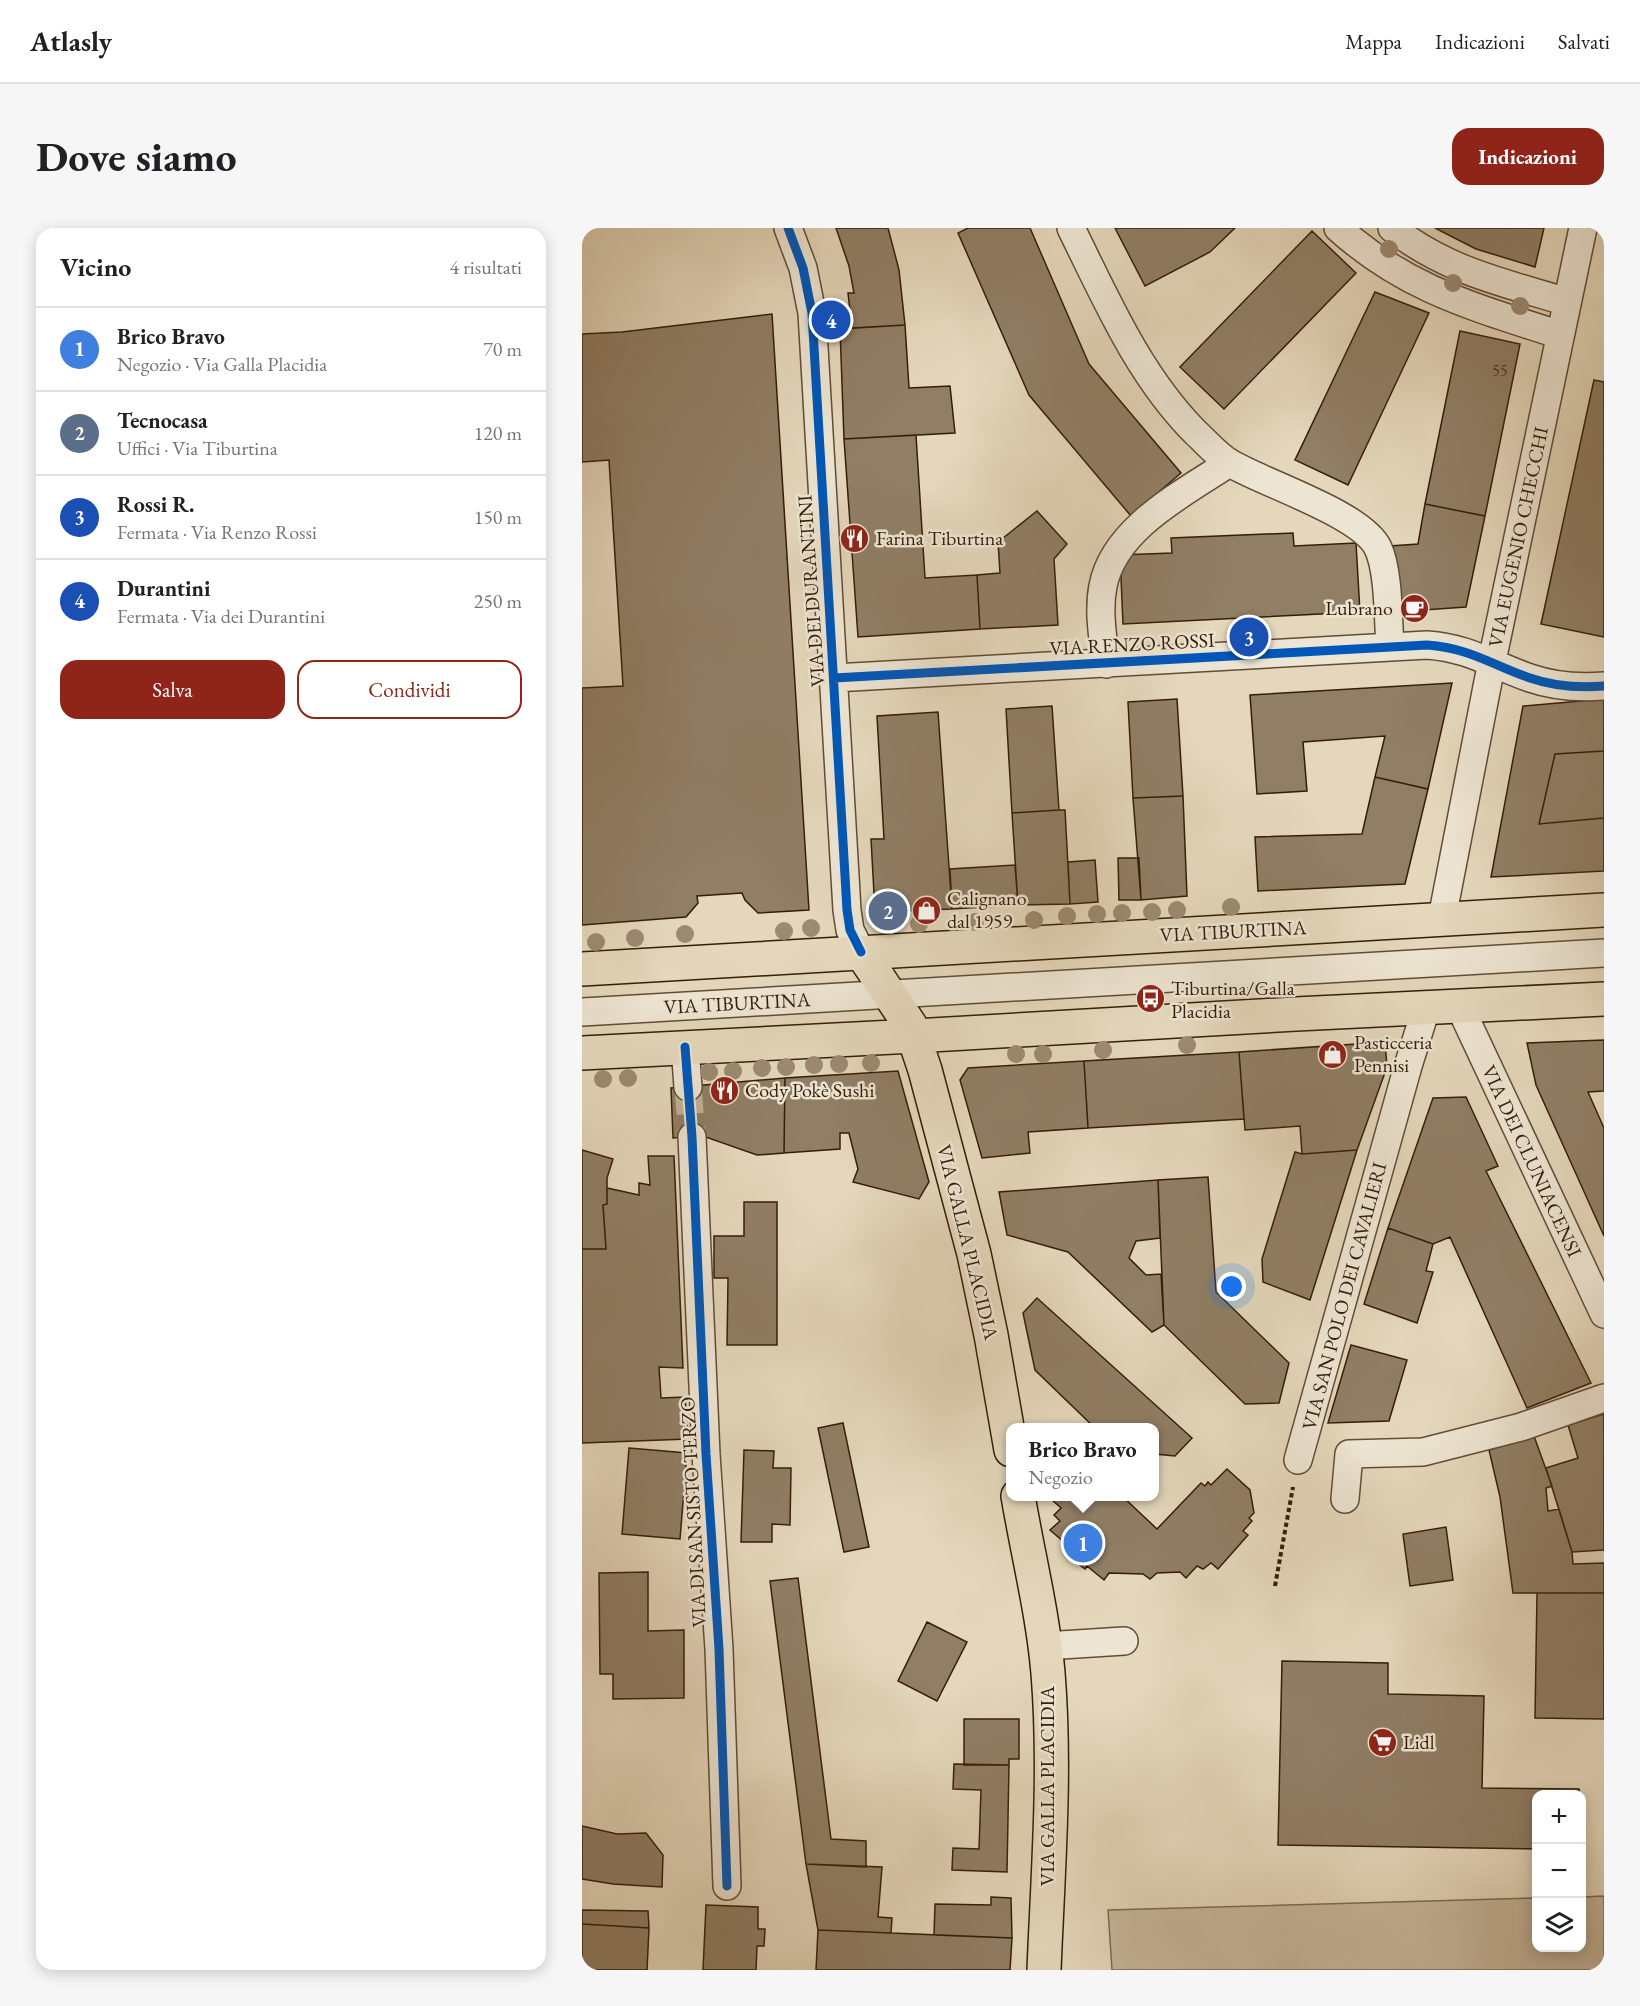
<!DOCTYPE html>
<html lang="it">
<head>
<meta charset="utf-8">
<style>
	:root { --surface:#fff; --page:#f6f6f6; --text:#202124; --muted:#757577; --line:#e0e0e0; --accent:#8f2418 }
	body { margin:0; font-family:"EB Garamond",serif; background:var(--page); color:var(--text) }
	.controls { position:absolute; right:18px; bottom:18px; display:grid; overflow:hidden; border-radius:12px; box-shadow:0 3px 15px #0003 }
	.controls button { width:54px; height:54px; display:grid; place-items:center; padding:0; border:0; border-bottom:2px solid var(--line); background:var(--surface); color:var(--text); font:30px sans-serif }
	.you { position:absolute; left:650px; top:1059px; width:21px; height:21px; margin:-15px; border:4px solid #fff; border-radius:50%; background:#1a73e8; box-shadow:0 0 0 9px #1a73e833 }
	.badge { display:grid; place-items:center; width:39px; height:39px; border-radius:50%; background:var(--accent); color:#fff; font-size:20px; font-weight:700 }
	.pin { position:absolute; translate:-50% -50%; border:3px solid #fff; box-shadow:0 2px 6px #0006 }
	.popup { position:absolute; left:424px; top:1195px; width:153px; height:78px; box-sizing:border-box; display:grid; place-content:center; border-radius:12px; background:var(--surface); filter:drop-shadow(0 2px 4px #0005); font-size:20px; white-space:nowrap; color:var(--muted) }
	.popup b { font-size:22px; color:var(--text) }
	.popup::after { content:''; position:absolute; left:50%; top:100%; margin-left:-12px; border:12px solid transparent; border-top-color:var(--surface) }
	.list { margin:0; padding:0; list-style:none }
	h2 { display:flex; justify-content:space-between; align-items:center; height:78px; margin:0; padding:0 24px; font-size:26px }
	h2 small { font-size:20px; font-weight:400; color:var(--muted) }
	.list li { display:grid; grid-template-columns:39px 1fr auto; gap:18px; align-items:center; box-sizing:border-box; height:84px; padding:0 24px; border-top:2px solid var(--line) }
	.list b { display:block; font-size:22px; white-space:nowrap }
	.list p { margin:0; font-size:20px; white-space:nowrap; color:var(--muted) }
	.list em { font-size:20px; font-style:normal; color:var(--muted) }
	.actions { display:flex; gap:12px; padding:18px 24px }
	.actions a { flex:1; padding:14px 0; border:2px solid var(--accent); border-radius:18px; text-align:center; font-size:21px; color:var(--accent) }
	.actions .main { background:var(--accent); color:#fff }
	.icon { flex:none; width:33px; height:33px; fill:none; stroke:currentColor; stroke-width:2; stroke-linecap:round; stroke-linejoin:round }
	.map { position:relative; flex:none; width:1022px; height:1742px; overflow:hidden; border-radius:18px }
	header { display:flex; align-items:center; gap:36px; box-sizing:border-box; height:84px; padding:0 30px; background:var(--surface); border-bottom:2px solid var(--line) }
	header strong { font-size:28px }
	nav { display:flex; gap:33px; margin-inline-start:auto; font-size:21px }
	.intro { display:flex; align-items:center; justify-content:space-between; box-sizing:border-box; height:144px; padding:0 36px }
	h1 { margin:0; font-size:42px }
	.button { padding:15px 27px; border-radius:18px; background:var(--accent); color:#fff; font-size:21px; font-weight:700 }
	main { display:flex; gap:36px; padding:0 36px }
	aside { flex:1; background:var(--surface); border-radius:18px; box-shadow:0 3px 15px #0003 }
	.map>svg:first-child { display:block }
	.green { fill:#c6b79c; stroke:#7e6a52; stroke-width:1.5 }
	.building { fill:#907e65; stroke:#361d07; stroke-width:1.5 }
	.lines { fill:none; stroke-linecap:round; stroke-linejoin:round }
	.minor-tunnel { stroke:#c1b297; stroke-width:27; stroke-dasharray:27 14; stroke-linecap:butt }
	.minor-casing { stroke:#624c34; stroke-width:30 }
	.major-casing { stroke:#361d07; stroke-width:36 }
	.path { stroke:#361d07; stroke-width:4; stroke-dasharray:4.5 3; stroke-linecap:butt }
	.minor { stroke:#ede5d3; stroke-width:27 }
	.major { stroke:#e4d7bb; stroke-width:33 }
	.cycleway-casing { stroke:#ede5d3; stroke-width:13 }
	.cycleway { stroke:#0057b8; stroke-width:9 }
	.tree { fill:#9c8a71 }
	.labels { text-anchor:middle; stroke-width:5; stroke-linejoin:round; paint-order:stroke }
	.number-label { font-size:16px; fill:#4c351e }
	.street-label { font-size:20px; fill:#361d07; stroke:#ede5d3 }
	.poi-label { font-size:20px; fill:#361d07; stroke:#ede5d3; text-anchor:start }
</style>
</head>
<body>
<header>
<strong>Atlasly</strong>
<nav><a>Mappa</a><a>Indicazioni</a><a>Salvati</a></nav>
</header>
<div class="intro"><h1>Dove siamo</h1><a class="button">Indicazioni</a></div>
<main>
<aside>
<h2>Vicino<small>4 risultati</small></h2>
<ul class="list">
<li><span class="badge" style="background:#3f7fe0">1</span><div><b>Brico Bravo</b><p>Negozio · Via Galla Placidia</p></div><em>70 m</em></li>
<li><span class="badge" style="background:#5c6f8a">2</span><div><b>Tecnocasa</b><p>Uffici · Via Tiburtina</p></div><em>120 m</em></li>
<li><span class="badge" style="background:#1a4fb4">3</span><div><b>Rossi R.</b><p>Fermata · Via Renzo Rossi</p></div><em>150 m</em></li>
<li><span class="badge" style="background:#1a4fb4">4</span><div><b>Durantini</b><p>Fermata · Via dei Durantini</p></div><em>250 m</em></li>
</ul>
<div class="actions"><a class="main">Salva</a><a>Condividi</a></div>
</aside>
<div class="map">
<svg width="1022" height="1742" viewBox="0 0 1022 1742">
	<rect width="100%" height="100%" fill="#e4d7bb"/>
	<filter id="stains"><feTurbulence type="fractalNoise" baseFrequency=".00333" numOctaves="4"/><feColorMatrix values="0 0 0 0 .2 0 0 0 0 .09 0 0 0 0 .02 0 0 0 .5 -.17"/></filter>
	<radialGradient id="worn" r=".72"><stop offset=".6" stop-color="#630" stop-opacity="0"/><stop offset="1" stop-color="#630" stop-opacity=".3"/></radialGradient>
	<path class="green" d="M1022,1668V1742H530L526,1682L954,1670V1720H999L1000,1669Z"/>
	<path class="building" d="M254,0H306L317,42L323,97L270,100L266,65H272L267,38Z
		M386,0H448L507,136L599,245L549,288L447,167L376,5Z
		M533,0H653L628,24L563,58Z
		M853,0H962L953,39L894,21Z
		M730,3L774,45L642,181L598,139Z
		M793,64L847,85L766,257L713,232Z
		M190,86L227,682L176,685L163,672L160,665L115,668L116,675L104,689L0,697V460L41,458L27,232L0,234V106L40,104Z
		M323,97L327,160L368,158L373,205L262,211L258,101Z
		M878,103L938,116L903,288L843,276Z
		M1012,152L1022,154V409L959,396Z
		M334,207L343,350L395,347L398,401L276,409L262,211Z
		M843,276L903,288L884,379L813,384L808,318L836,316Z
		M455,283L485,316L472,331L476,397L398,401L395,347L418,345L416,314Z
		M711,305L712,318L774,315L778,384L541,396L538,327L590,325L589,310Z
		M870,455L846,561L793,549L803,508L721,514L725,563L675,566L668,467Z
		M595,471L601,568L551,570L546,474Z
		M1022,471V523L973,526L957,596L1022,590V643L909,649L941,478Z
		M470,478L477,582L430,585L424,481Z
		M356,484L370,681L293,684L289,611H302L295,488Z
		M1022,523V590L957,596L973,526Z
		M793,549L846,561L823,656L676,663L673,609L780,606Z
		M601,568L605,668L559,672L551,570Z
		M477,582H483L488,676L436,677L430,585Z
		M536,630H557L559,672H537Z
		M513,632L516,674L488,676L486,634Z
		M433,637L436,677L370,681L368,641Z
		M1022,812V863L1006,864L1022,900V1008L954,857L945,815Z
		M803,814L805,839L775,922L720,926L718,898L663,902L657,824Z
		M657,824L662,891L506,900L502,833Z
		M502,833L506,900L446,904L448,925L400,930L378,852L386,840Z
		M316,843L347,954L337,971L271,954L276,941L267,905H258V921L202,925L203,850Z
		M203,850L202,925L175,927L121,908L91,910L89,860Z
		M884,869L916,938L904,943L1009,1155L945,1180L868,1009L851,1016L806,1000L851,870Z
		M0,922L31,931L25,950V976L21,977L24,1021H0Z
		M775,922L728,1072L681,1054L680,1031L713,924L720,926Z
		M66,928H92L101,1140L77,1139L79,1170L103,1169L106,1211L0,1215V1021H24L21,977L25,976V960L57,967V955L68,957Z
		M626,949L634,1064L707,1135L697,1175L663,1176L582,1097L576,952Z
		M576,952L578,1010L554,1013L547,1030L564,1047L579,1046L582,1097L570,1104L486,1024L425,1007L417,964Z
		M162,974H195V1117H145L146,1050H132V1008H162Z
		M806,1000L851,1016L844,1043L851,1044L835,1095L782,1076Z
		M455,1070L610,1210L593,1228L573,1226V1200H513L453,1142L441,1085Z
		M769,1117L825,1132L807,1193L746,1195Z
		M1022,1186V1322L990,1324L964,1240L996,1230L986,1197Z
		M261,1195L287,1319L262,1324L236,1200Z
		M952,1208L970,1258L964,1260L966,1283L977,1281L990,1324L991,1336L1022,1335V1365H931L918,1269L907,1222Z
		M47,1220L105,1225L98,1311L40,1306Z
		M162,1222L192,1223L191,1240H209L208,1297L190,1296V1314H159Z
		M645,1241L668,1262L672,1285L667,1290L670,1293L661,1303L666,1307L636,1341L629,1335L621,1341L615,1338L604,1350L598,1344L575,1345L568,1351L561,1346L527,1345L522,1352L505,1338L503,1341L482,1325L483,1315L468,1302L478,1293L472,1287L479,1280L469,1271L472,1268H540L575,1301L619,1255L623,1258L626,1254L629,1257Z
		M864,1299L871,1352L828,1358L821,1306Z
		M66,1344V1403L102,1402V1470L31,1471V1446H18L17,1345Z
		M216,1350L249,1611L284,1613V1639L224,1636L188,1353Z
		M955,1365H1022V1491L953,1490Z
		M345,1394L385,1414L355,1473L316,1453Z
		M700,1433L806,1435V1466L902,1468L900,1560L997,1561V1566H954V1621L696,1617Z
		M382,1491H437V1531H427V1537H382Z
		M372,1536L427,1537L425,1644L370,1642L371,1620L397,1621L399,1562L371,1561Z
		M0,1598L35,1606L64,1605L81,1627L80,1659L31,1656L0,1651Z
		M224,1636L300,1639L296,1689L310,1690L309,1705L236,1702Z
		M409,1669L429,1670L430,1710L352,1707L353,1676L409,1677Z
		M124,1677L176,1679V1701H183L182,1718H175L174,1742H121Z
		M0,1682L66,1683L67,1700L0,1696Z
		M0,1696L67,1700L65,1742H0Z
		M236,1702L430,1710L428,1742H234Z"/>
	<g class="lines">
		<path class="minor-tunnel" d="M106,859L110,909"/>
		<defs>
			<path id="minor" d="M206,0L221,40L230,85L265,682L268,702L279,724
				M489,0C524,71 557,148 614,205C625,215 636,228 648,235C683,256 780,286 796,320C807,343 806,392 808,419
				M756,0C825,62 893,79 978,107
				M810,0C865,43 920,54 985,74
				M524,436C521,410 516,383 521,358C532,300 602,265 647,235
				M252,450L845,417C888,420 910,437 948,450C971,458 997,460 1022,458
				M860,690L910,433L1001,0
				M878,779L1022,1086
				M0,784L1022,725
				M103,819L106,859
				M110,909L124,1226L137,1421L145,1658
				M716,1232L826,838L844,781
				M763,1271L767,1226L841,1224L939,1199L1022,1170
				M463,1418L542,1413"/>
			<path id="major" d="M279,724L328,797L343,842L392,1026L409,1107L429,1222
				M0,741L1022,682
				M0,825L332,808L714,786L1022,771
				M436,1268C446,1327 461,1386 466,1445C474,1543 466,1643 462,1742"/>
		</defs>
		<use href="#minor" class="minor-casing"/>
		<use href="#major" class="major-casing"/>
		<path class="path" d="M693,1358L711,1259"/>
		<use href="#minor" class="minor"/>
		<use href="#major" class="major"/>
		<defs>
			<path id="cycleway" d="M206,0L221,40L230,85L265,682L268,702L279,724
				M252,450L845,417C888,420 910,437 948,450C971,458 997,460 1022,458
				M103,819L110,909L124,1226L137,1421L145,1658"/>
		</defs>
		<use href="#cycleway" class="cycleway-casing"/>
		<use href="#cycleway" class="cycleway"/>
	</g>
	<g class="tree">
		<circle cx="807" cy="21" r="9"/>
		<circle cx="871" cy="55" r="9"/>
		<circle cx="938" cy="78" r="9"/>
		<circle cx="649" cy="679" r="9"/>
		<circle cx="595" cy="682" r="9"/>
		<circle cx="570" cy="684" r="9"/>
		<circle cx="540" cy="685" r="9"/>
		<circle cx="515" cy="686" r="9"/>
		<circle cx="485" cy="688" r="9"/>
		<circle cx="452" cy="692" r="9"/>
		<circle cx="393" cy="694" r="9"/>
		<circle cx="337" cy="696" r="9"/>
		<circle cx="309" cy="697" r="9"/>
		<circle cx="229" cy="700" r="9"/>
		<circle cx="202" cy="703" r="9"/>
		<circle cx="103" cy="706" r="9"/>
		<circle cx="53" cy="710" r="9"/>
		<circle cx="14" cy="714" r="9"/>
		<circle cx="605" cy="817" r="9"/>
		<circle cx="521" cy="822" r="9"/>
		<circle cx="434" cy="826" r="9"/>
		<circle cx="461" cy="826" r="9"/>
		<circle cx="289" cy="835" r="9"/>
		<circle cx="257" cy="836" r="9"/>
		<circle cx="232" cy="837" r="9"/>
		<circle cx="204" cy="839" r="9"/>
		<circle cx="180" cy="840" r="9"/>
		<circle cx="151" cy="843" r="9"/>
		<circle cx="127" cy="844" r="9"/>
		<circle cx="46" cy="850" r="9"/>
		<circle cx="21" cy="851" r="9"/>
	</g>
	<defs>
		<symbol id="restaurant-disc" viewBox="-11 -11 22 22"><circle r="9.5" fill="#8f2418" stroke="#ede5d3"/><path d="M-5-6h1v4h1v-4h1v4h1v-4h1v5L-1.5 .5V6h-2V.5L-5-1ZM5-6V6H3V1.5H1.5Q1.5-4 5-6Z" fill="#fff"/></symbol>
		<symbol id="cafe-disc" viewBox="-11 -11 22 22"><circle r="9.5" fill="#8f2418" stroke="#ede5d3"/><path d="M-5.5-4.5H6V0H3Q3 3.5 0 3.5H-2.5Q-5.5 3.5-5.5 0ZM3-3.2v2h1.7v-2ZM-6 4.5H4V6H-6Z" fill="#fff"/></symbol>
		<symbol id="shop-disc" viewBox="-11 -11 22 22"><circle r="9.5" fill="#8f2418" stroke="#ede5d3"/><path d="M-5-2.5h2.3a2.7 3.5 0 0 1 5.4 0H5L5.5 6h-11ZM-1.5-2.5h3a1.5 2.3 0 0 0-3 0Z" fill="#fff"/></symbol>
		<symbol id="bus-disc" viewBox="-11 -11 22 22"><circle r="9.5" fill="#8f2418" stroke="#ede5d3"/><path d="M-5-6H5V4H4V6H2V4H-2V6H-4V4H-5ZM-3.5-4V0h7V-4ZM-3.5 1.2v1.5H-2V1.2ZM2 1.2v1.5H3.5V1.2Z" fill="#fff"/></symbol>
		<symbol id="supermarket-disc" viewBox="-11 -11 22 22"><circle r="9.5" fill="#8f2418" stroke="#ede5d3"/><path d="M-6-5.5h2.5l.6 2H6L4.5 2H-2.5L-4.4-4H-6ZM-1.5 3.2a1.3 1.3 0 1 0 .1 0ZM3 3.2a1.3 1.3 0 1 0 .1 0Z" fill="#fff"/></symbol>
	</defs>
	<g fill-rule="evenodd">
		<use href="#restaurant-disc" x="256" y="294" width="33" height="33"/>
		<use href="#cafe-disc" x="816" y="364" width="33" height="33"/>
		<use href="#shop-disc" x="328" y="666" width="33" height="33"/>
		<use href="#bus-disc" x="552" y="754" width="33" height="33"/>
		<use href="#shop-disc" x="734" y="810" width="33" height="33"/>
		<use href="#restaurant-disc" x="126" y="846" width="33" height="33"/>
		<use href="#supermarket-disc" x="784" y="1498" width="33" height="33"/>
	</g>
	<g class="labels">
		<g class="number-label">
			<text x="918" y="148">55</text>
		</g>
		<g class="street-label">
			<text transform="translate(936 309) rotate(-78)" y="7">VIA EUGENIO CHECCHI</text>
			<text transform="translate(229 363) rotate(-94)" y="7">VIA DEI DURANTINI</text>
			<text transform="translate(550 416) rotate(-3)" y="7">VIA RENZO ROSSI</text>
			<text transform="translate(651 703) rotate(-3)" y="7">VIA TIBURTINA</text>
			<text transform="translate(155 775) rotate(-3)" y="7">VIA TIBURTINA</text>
			<text transform="translate(950 933) rotate(65)" y="7">VIA DEI CLUNIACENSI</text>
			<text transform="translate(386 1014) rotate(76)" y="7">VIA GALLA PLACIDIA</text>
			<text transform="translate(762 1068) rotate(-75)" y="7">VIA SAN POLO DEI CAVALIERI</text>
			<text transform="translate(111 1284) rotate(-93)" y="7">VIA DI SAN SISTO TERZO</text>
			<text transform="translate(465 1558) rotate(-90)" y="7">VIA GALLA PLACIDIA</text>
		</g>
		<g class="poi-label">
			<text x="294" y="317">Farina Tiburtina</text>
			<text x="811" y="387" text-anchor="end">Lubrano</text>
			<text x="365" y="677">Calignano<tspan x="365" dy="23">dal 1959</tspan></text>
			<text x="589" y="767">Tiburtina/Galla<tspan x="589" dy="23">Placidia</tspan></text>
			<text x="772" y="821">Pasticceria<tspan x="772" dy="23">Pennisi</tspan></text>
			<text x="163" y="869">Cody Pokè Sushi</text>
			<text x="821" y="1521">Lidl</text>
		</g>
	</g>
	<rect width="100%" height="100%" filter="url(#stains)"/>
	<rect width="100%" height="100%" fill="url(#worn)"/>
</svg>
<div class="controls">
<button>+</button>
<button>−</button>
<button><svg class="icon" aria-label="layers" viewBox="0 0 24 24"><path d="M12 4l9 5-9 5-9-5zM3 14l9 5 9-5"/></svg></button>
</div>
<div class="you"></div>
<div class="pin badge" style="left:501px;top:1315px;background:#3f7fe0">1</div>
<div class="popup"><b>Brico Bravo</b>Negozio</div>
<div class="pin badge" style="left:306px;top:683px;background:#5c6f8a">2</div>
<div class="pin badge" style="left:667px;top:409px;background:#1a4fb4">3</div>
<div class="pin badge" style="left:249px;top:92px;background:#1a4fb4">4</div>
</div>
</main>
</body>
</html>
